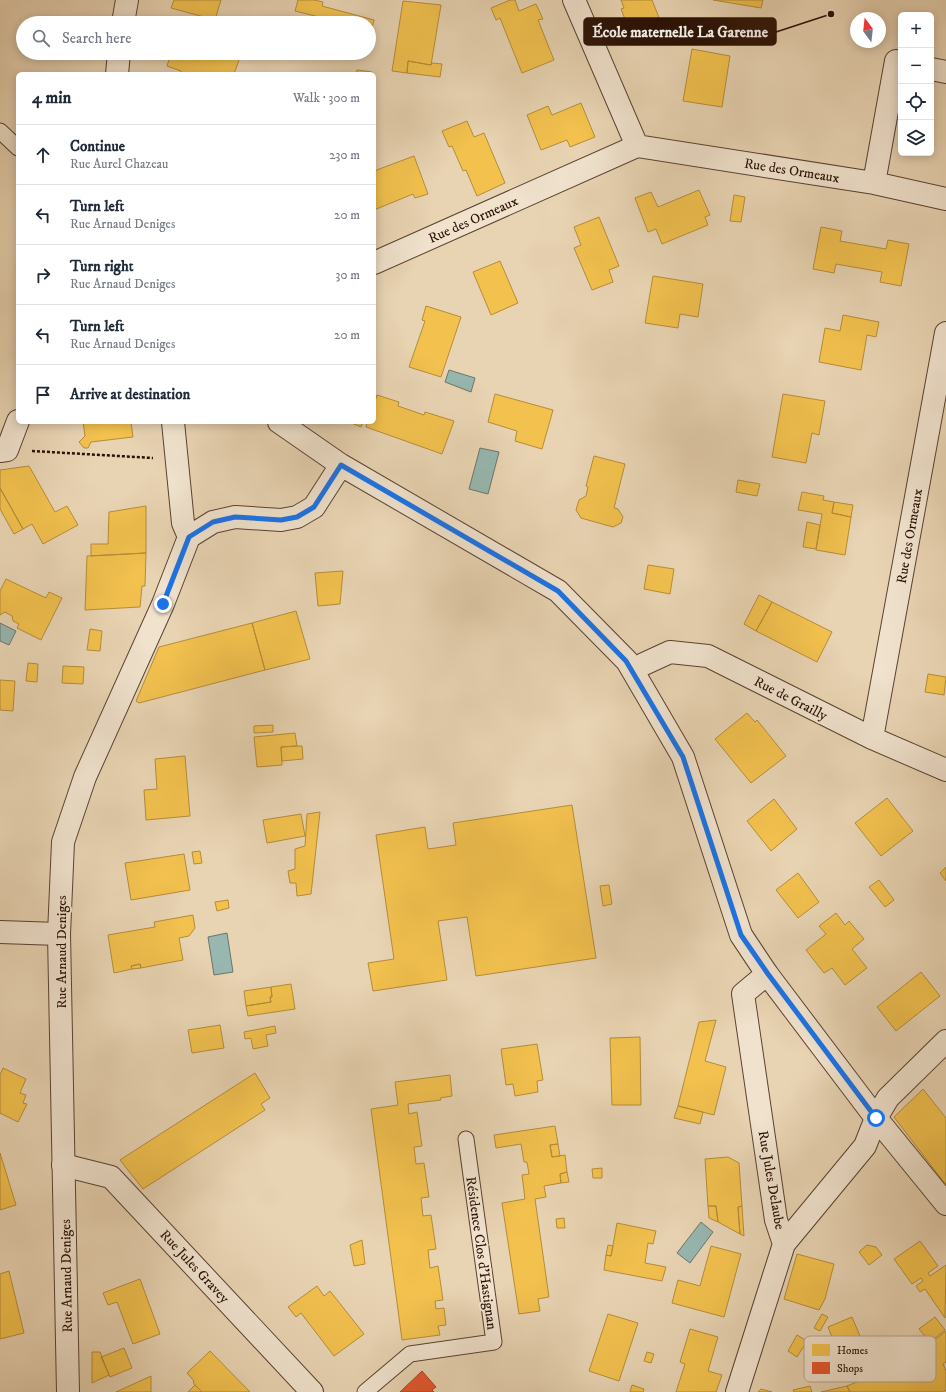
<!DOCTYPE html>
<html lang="en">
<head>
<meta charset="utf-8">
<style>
	:root { --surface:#fff; --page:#f6f6f7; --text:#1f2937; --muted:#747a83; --line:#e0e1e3 }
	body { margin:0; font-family:"IM FELL DW Pica",serif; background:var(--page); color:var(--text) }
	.controls { position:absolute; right:12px; top:12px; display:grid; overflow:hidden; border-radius:6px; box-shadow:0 2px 10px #0003 }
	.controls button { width:36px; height:36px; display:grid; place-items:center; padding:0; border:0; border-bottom:1px solid var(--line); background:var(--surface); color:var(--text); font:20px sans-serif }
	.compass { position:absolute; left:850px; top:12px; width:36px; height:36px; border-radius:50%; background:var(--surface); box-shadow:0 2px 10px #0003; rotate:345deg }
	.stop { position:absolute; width:12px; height:12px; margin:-9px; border:3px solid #1a73e8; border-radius:50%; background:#fff }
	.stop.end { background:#1a73e8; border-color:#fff; box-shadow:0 1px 4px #0008 }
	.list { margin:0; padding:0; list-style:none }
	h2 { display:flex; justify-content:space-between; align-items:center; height:52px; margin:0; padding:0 16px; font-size:17px }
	h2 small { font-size:13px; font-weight:400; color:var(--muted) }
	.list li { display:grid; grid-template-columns:26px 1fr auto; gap:12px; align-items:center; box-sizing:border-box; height:60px; padding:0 16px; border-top:1px solid var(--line) }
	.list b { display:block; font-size:15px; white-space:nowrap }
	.list p { margin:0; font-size:13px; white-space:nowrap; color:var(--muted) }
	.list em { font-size:13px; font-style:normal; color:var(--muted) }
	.icon { flex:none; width:22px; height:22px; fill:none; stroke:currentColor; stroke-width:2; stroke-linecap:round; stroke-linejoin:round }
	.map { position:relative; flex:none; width:946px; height:1392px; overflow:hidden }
	.search { position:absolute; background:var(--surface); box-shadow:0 2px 10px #0003; left:16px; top:16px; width:360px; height:44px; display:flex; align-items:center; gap:10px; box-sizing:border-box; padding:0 14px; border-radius:22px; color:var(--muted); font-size:15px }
	.panel { position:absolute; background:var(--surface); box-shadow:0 2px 10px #0003; left:16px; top:72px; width:360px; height:352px; border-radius:6px }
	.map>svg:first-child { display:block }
	.water { fill:#97b7b0; stroke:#6c756c }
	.homes { fill:#f2c14e; stroke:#b68c38 }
	.shops { fill:#e4572e; stroke:#ac4222 }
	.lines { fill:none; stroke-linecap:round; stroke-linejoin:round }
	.service-casing { stroke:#5a4231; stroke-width:17 }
	.minor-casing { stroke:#5a4231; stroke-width:24 }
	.tertiary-casing { stroke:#5a4231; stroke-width:24 }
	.path { stroke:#2b1206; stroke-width:2.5; stroke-dasharray:3 2; stroke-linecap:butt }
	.service { stroke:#f0e2cd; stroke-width:15 }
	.minor { stroke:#f0e2cd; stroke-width:22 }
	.tertiary { stroke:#f0e2cd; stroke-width:22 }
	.route { stroke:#1a73e8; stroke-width:5 }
	.labels { text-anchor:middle; stroke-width:4; stroke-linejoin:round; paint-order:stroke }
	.street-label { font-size:14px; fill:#2b1206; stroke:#f0e2cd }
	.key { fill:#f0e2cd; stroke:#b5a491; stroke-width:1 }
	.key-label { font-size:11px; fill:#2b1206 }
	.leader { fill:none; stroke:#2b1206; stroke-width:1.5 }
	.callout-dot { fill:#2b1206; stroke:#f0e2cd; stroke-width:1.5 }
	.callout { fill:#2b1206; stroke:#2b1206; stroke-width:1.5 }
	.callout-label { font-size:15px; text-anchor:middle; font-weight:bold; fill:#fff }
</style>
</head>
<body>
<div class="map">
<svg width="946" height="1392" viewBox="0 0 946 1392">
	<rect width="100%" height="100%" fill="#e8d3b2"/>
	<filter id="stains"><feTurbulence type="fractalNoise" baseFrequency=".005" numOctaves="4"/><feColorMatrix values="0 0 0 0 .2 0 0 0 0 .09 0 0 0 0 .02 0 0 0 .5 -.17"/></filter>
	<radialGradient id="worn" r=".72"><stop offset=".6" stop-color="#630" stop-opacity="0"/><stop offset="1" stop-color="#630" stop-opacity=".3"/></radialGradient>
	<path class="water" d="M449,370L475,378L471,392L445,382Z
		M480,448L499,452L488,494L469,489Z
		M0,623L16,631L9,645L0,641Z
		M227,933L233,972L214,975L208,937Z
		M701,1222L713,1232L690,1263L677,1253Z"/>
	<path class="homes" d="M174,0H221L215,20L171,8Z
		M298,0H314L323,2L322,6L374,20L369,39V23H317L319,17L295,11Z
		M510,0H515L519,11L536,4L543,19L538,20L554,60L522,73L500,18L496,20L491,8Z
		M621,0H652L660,20L630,32L621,9L624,8Z
		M713,0H763L761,8Z
		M403,1L441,5L431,65L408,61L407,73L392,71Z
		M692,49L730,56L722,107L683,101Z
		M171,53H217L239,60L234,74H180L181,71L167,66Z
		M408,61L431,65L432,63L442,64L440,77L407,73Z
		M357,70L372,72V74H356Z
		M581,103L595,137L570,147L567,140L541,150L527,115L548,106L552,115Z
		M467,121L474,137L484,133L505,183L477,196L466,170L463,171L452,146L449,147L442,131Z
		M414,156L428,194L415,198L413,194L374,210V171Z
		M699,190L710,215L705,217L708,225L662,244L656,229L648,232L635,198L651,192L658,207Z
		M734,195L745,197L741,222L730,221Z
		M599,217L619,266L609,270L613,282L592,290L574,248L581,245L574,227Z
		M821,227L842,231L840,241L886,249L888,240L909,244L901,286L880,282L882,272L836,264L834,273L813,269Z
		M500,261L518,303L491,315L473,272Z
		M653,276L703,284L698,317L680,314L678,328L645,323Z
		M426,306L461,317L441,377L409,367L425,321L422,320Z
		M843,315L879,322L876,337L867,335L861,370L819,362L825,328L840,331Z
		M495,394L553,410L542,449L515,441L517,431L488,422Z
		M783,394L825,401L819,435L812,433L806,463L772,457Z
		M377,395L399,402L398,406L424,415L425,412L454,421L442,454L366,427L367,422H374V404Z
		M83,422H131L133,437L91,442L88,448H84L79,442L85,436Z
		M349,422H363L361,427Z
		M594,456L625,464L614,508L618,509L623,517L621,523L613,527L581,518L576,510L579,500L586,496L588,487L586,486Z
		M29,466L55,512L67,506L78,525L43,544L32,524L23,529L0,488V470Z
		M738,480L760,484L757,496L736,492Z
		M0,488L23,529L14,534L0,509Z
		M802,492L824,496L823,500L834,502L832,513L851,517L845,555L816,550L822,514L798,510Z
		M834,502L853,505L851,517L832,513Z
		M146,506V553L91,556V544H108L109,512Z
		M807,522L820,525L816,549L803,547Z
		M146,553L145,586H142L140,607L85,610L87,556Z
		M648,565L674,569L670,594L644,589Z
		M343,571L340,604L318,606L315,573Z
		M6,579L46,598L49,592L62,598L41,640L17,628L19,624L13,621L12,616L5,612L0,615V591Z
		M759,595L772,602L756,631L744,624Z
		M772,602L832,632L817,662L756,631Z
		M296,611L310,659L265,670L252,623Z
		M252,623L265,670L139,703L136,701L159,647Z
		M90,629L102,631L100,651L87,650Z
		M28,663L38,664L37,682L26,681Z
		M63,666L84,667L83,684L62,683Z
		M928,674L946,677L944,695L925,692Z
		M0,680L15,681L13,711L0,710Z
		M747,713L755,722L757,720L786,756L751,783L715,739Z
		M273,725V732L254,733V726Z
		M295,733L297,746L281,747L282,765L257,767L254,737Z
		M297,746H302L303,759L282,761L281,747Z
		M185,756L190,816L146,820L144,790L157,789L155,759Z
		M887,798L913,831L881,856L855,823Z
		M774,799L797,829L771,851L747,821Z
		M572,805L596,958L476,976L467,917L438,921L447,980L373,991L368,963L394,959L376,835L425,827L428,849L456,845L453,823Z
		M320,812L311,894L297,896L296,883H290L288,871L295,869V849L305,846L307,814Z
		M301,814L305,836L267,843L263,820Z
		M200,851L202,863L194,864L192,852Z
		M184,854L190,890L131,900L125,863Z
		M946,867V881L940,873Z
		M798,873L819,902L798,918L776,890Z
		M879,880L894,900L885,907L869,887Z
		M609,885L612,904L603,906L600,886Z
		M228,900L229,908L217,911L215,902Z
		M836,913L845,925L849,921L864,939L852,949L867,968L845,985L832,968L824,973L806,950L826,934L819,926Z
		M193,915L195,928L189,936L179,938L183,960L141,968L140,964L131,966L132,969L114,973L108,935L155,927L154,922Z
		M140,964L141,968L132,969L131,966Z
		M921,972L940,996L896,1031L877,1007Z
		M291,984L295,1009L248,1016L246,1006L271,1002L270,997H272L271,987Z
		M271,987L272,997H270L271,1002L246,1006L244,991Z
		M716,1020L705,1061L726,1067L714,1115L678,1106L699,1022Z
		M220,1025L224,1048L192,1053L188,1030Z
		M275,1026L276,1033L266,1035L268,1046L253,1049L251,1038L245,1039L244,1032Z
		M640,1037L641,1105H612L610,1038Z
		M537,1044L543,1080L537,1081L538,1092L515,1096L513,1084L506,1085L501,1049Z
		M3,1068L26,1079L20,1093L26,1095L23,1103L27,1104L18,1122L0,1113V1075Z
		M255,1073L270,1098L261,1104L265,1110L143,1189L120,1160Z
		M450,1075L452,1096L440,1098L441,1100L408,1104L409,1114L417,1112L422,1146L414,1147L416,1164L424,1163L429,1197L421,1198L423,1216L431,1215L436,1249L428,1250L430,1268L438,1266L443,1300L435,1301L436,1309L444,1308L446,1325L438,1326L440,1335L402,1340L371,1109L398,1105L395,1082Z
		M923,1089L946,1118V1185L894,1117Z
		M678,1106L703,1112L700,1124L674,1118Z
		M555,1126L558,1144L550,1145L552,1157L565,1155L567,1172L560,1174L561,1183L544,1186L546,1197L535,1199L549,1297L538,1299L540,1311L519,1314L502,1203L525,1199L522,1175L529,1174L527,1162H524L521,1144L496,1148L494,1135Z
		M558,1144L560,1156L552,1157L550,1145Z
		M0,1153L16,1205L0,1210Z
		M728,1157L739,1163L742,1206L738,1207L740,1234L718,1222L716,1206H708L705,1159Z
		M602,1168V1178H593L592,1169Z
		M567,1172L569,1182L561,1183L560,1174Z
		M708,1206H716L718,1222L709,1218Z
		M742,1206L744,1236L740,1234L738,1207Z
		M564,1218L565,1228H557L556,1219Z
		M617,1223L656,1231L653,1244L648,1243L645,1263L666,1267L662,1281L604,1270L606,1255L611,1256Z
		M362,1240L365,1264L354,1266L350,1245Z
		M920,1241L938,1266L928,1273L930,1276L946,1265L945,1318L925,1289L920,1292L916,1286L923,1281L921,1278L912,1284L894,1259Z
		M608,1245L613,1246L611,1256L606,1255Z
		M867,1245L876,1247L882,1255L869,1265L859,1252Z
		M711,1246L741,1254L724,1317L672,1303L678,1280L700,1286Z
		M797,1254L834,1264L825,1299L819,1310L784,1299Z
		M9,1271L24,1333L0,1339V1274Z
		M140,1279L160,1334L133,1344L117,1302L108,1305L103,1293Z
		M317,1286L324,1296L330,1291L364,1334L334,1356L301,1313L296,1317L288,1307Z
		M608,1314L638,1323L619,1381L589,1371Z
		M822,1314L828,1317L820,1331L814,1328Z
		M852,1317L868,1355L829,1371L819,1348L834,1342L828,1327Z
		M935,1317L945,1330L930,1342L919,1329Z
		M690,1329L718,1337L708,1371L722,1375L716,1392H676L685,1364L680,1362Z
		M946,1331V1362L943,1364L946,1371V1390L943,1392H850L847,1386L916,1358L915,1356Z
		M797,1335L807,1341L797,1357L788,1351Z
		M124,1348L132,1368L110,1377L101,1357Z
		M210,1351L250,1392H202L195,1385L193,1382L194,1381L187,1373Z
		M92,1352H100L109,1375L92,1383Z
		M647,1352L654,1354L651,1363L644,1361Z
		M151,1376V1392H116Z
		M195,1385L202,1392H188Z
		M632,1385L644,1389L643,1392H630Z
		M810,1386L812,1392H794L793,1390Z
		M847,1386L850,1392H821Z
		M761,1389L772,1392H758Z"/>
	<path class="shops" d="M422,1371L436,1387L432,1390L434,1392H400Z"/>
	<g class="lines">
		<defs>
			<path id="service" d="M0,131L18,148
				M365,1392L410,1354L494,1342L466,1139"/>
			<path id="minor" d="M574,0L637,146L874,183L946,199
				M931,69L946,72
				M874,183L896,61L901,62
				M374,263L637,146
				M0,451L7,450L18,421
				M633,669L670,652L708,656L872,738L946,770
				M872,738L946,333
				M0,932L59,934
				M63,1165L111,1177L312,1392
				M784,1244L865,1146L876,1118L888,1098L946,1041
				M737,1392L784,1244L776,1220L743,994L767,974"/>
			<path id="tertiary" d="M123,23L127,0
				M117,74L119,53
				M173,422L183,523L189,537
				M279,422L341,465L558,591L627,661L683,757L741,935L767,974L876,1118L946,1204
				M68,1392L59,934L63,842L85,777L163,604L189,537L213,522L235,517L281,520L297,517L314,507L341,465"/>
		</defs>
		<use href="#service" class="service-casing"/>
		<use href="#minor" class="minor-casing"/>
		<use href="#tertiary" class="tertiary-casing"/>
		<path class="path" d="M32,451L153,458"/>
		<use href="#service" class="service"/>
		<use href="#minor" class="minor"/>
		<use href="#tertiary" class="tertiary"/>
	</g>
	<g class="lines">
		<path class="route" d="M163,604L189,537L213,522L235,517L281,520L297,517L314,507L341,465L558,591L626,661L683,757L741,935L768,974L876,1118"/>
	</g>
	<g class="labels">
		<g class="street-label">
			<text transform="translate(792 170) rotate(9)" y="5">Rue des Ormeaux</text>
			<text transform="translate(473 219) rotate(-24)" y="5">Rue des Ormeaux</text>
			<text transform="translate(909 536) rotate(-80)" y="5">Rue des Ormeaux</text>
			<text transform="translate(791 698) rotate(27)" y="5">Rue de Grailly</text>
			<text transform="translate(61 952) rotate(-90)" y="5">Rue Arnaud Deniges</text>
			<text transform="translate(772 1180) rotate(80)" y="5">Rue Jules Delaube</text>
			<text transform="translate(482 1253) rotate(82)" y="5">Résidence Clos d'Hastignan</text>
			<text transform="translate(195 1266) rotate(47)" y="5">Rue Jules Gravey</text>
			<text transform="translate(66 1276) rotate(-91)" y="5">Rue Arnaud Deniges</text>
		</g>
	</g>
	<rect x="804" y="1336" width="132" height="46" rx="6" class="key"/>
	<rect x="812" y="1344" width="18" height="12" fill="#f2c14e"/>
	<rect x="812" y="1362" width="18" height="12" fill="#e4572e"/>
	<g class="key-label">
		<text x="837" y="1354">Homes</text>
		<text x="837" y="1372">Shops</text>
	</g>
	<path class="leader" d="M831 14L776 32"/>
	<circle class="callout-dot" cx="831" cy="14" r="4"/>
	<rect class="callout" x="584" y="18" width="192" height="27" rx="4"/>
	<g class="callout-label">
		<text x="680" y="37">École maternelle La Garenne</text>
	</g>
	<rect width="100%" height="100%" filter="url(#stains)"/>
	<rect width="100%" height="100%" fill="url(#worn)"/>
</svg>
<div class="controls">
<button>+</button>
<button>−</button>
<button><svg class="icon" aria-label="locate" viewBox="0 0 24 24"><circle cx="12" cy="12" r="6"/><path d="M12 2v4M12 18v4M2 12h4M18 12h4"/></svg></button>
<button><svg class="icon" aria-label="layers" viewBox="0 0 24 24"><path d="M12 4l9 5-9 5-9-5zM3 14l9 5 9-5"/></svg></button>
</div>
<svg class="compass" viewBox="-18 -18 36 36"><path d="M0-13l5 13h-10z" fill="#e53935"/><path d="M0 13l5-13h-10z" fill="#747a83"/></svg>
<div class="stop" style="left:876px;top:1118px"></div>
<div class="stop end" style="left:163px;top:604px"></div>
<div class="search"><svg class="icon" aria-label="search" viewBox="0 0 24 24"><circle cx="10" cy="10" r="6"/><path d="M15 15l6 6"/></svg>Search here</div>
<section class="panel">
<h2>4 min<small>Walk · 300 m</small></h2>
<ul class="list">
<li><svg class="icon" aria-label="ahead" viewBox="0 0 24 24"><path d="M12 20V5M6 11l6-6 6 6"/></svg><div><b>Continue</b><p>Rue Aurel Chazeau</p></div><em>230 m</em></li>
<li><svg class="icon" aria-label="left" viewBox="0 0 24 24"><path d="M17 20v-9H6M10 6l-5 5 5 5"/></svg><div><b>Turn left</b><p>Rue Arnaud Deniges</p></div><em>20 m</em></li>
<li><svg class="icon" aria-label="right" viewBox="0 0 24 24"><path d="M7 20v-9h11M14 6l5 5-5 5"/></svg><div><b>Turn right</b><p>Rue Arnaud Deniges</p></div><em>30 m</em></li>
<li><svg class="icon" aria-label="left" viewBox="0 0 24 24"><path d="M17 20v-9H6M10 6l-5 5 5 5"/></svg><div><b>Turn left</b><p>Rue Arnaud Deniges</p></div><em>20 m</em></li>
<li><svg class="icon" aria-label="arrive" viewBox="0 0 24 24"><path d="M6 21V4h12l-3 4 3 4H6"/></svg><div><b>Arrive at destination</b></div></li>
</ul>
</section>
</div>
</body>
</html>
